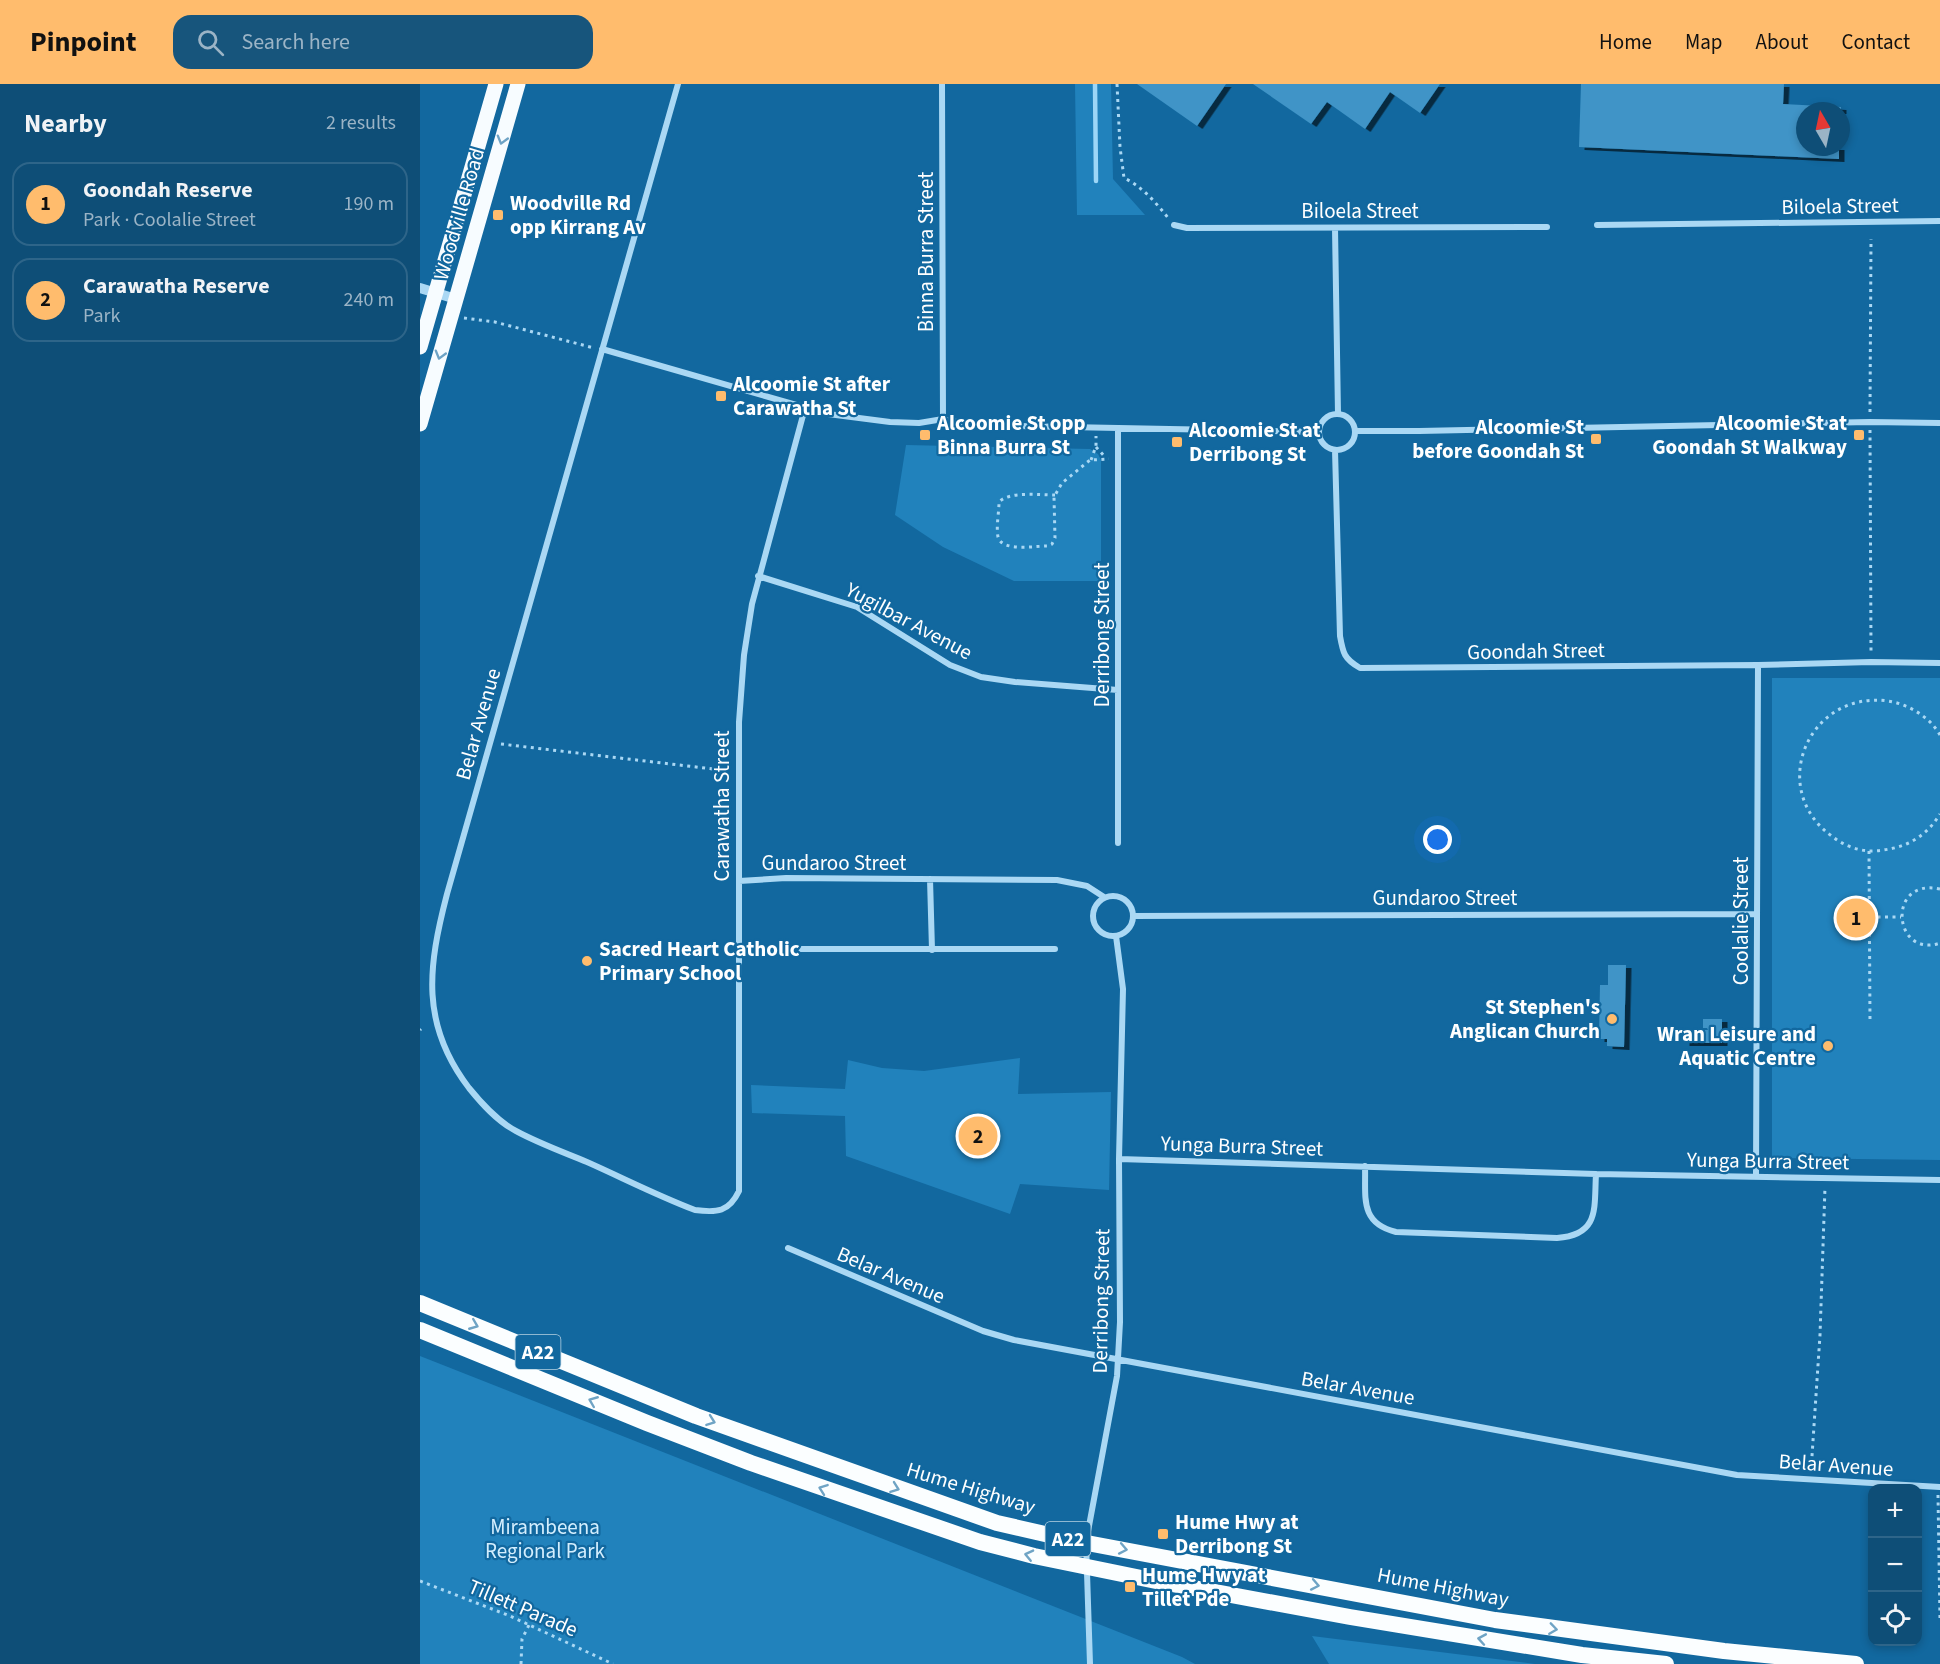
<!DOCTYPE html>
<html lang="en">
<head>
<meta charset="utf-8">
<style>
	:root { --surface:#0e4e77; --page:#17557c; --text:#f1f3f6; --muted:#9bb4c6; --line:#2e6589; --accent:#ffbc6d }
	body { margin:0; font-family:"Source Sans 3",sans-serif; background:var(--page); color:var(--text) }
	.controls { position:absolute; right:18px; bottom:18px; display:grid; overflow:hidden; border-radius:12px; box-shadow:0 3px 9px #0003 }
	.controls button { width:54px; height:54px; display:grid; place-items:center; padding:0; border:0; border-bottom:2px solid var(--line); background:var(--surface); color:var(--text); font:30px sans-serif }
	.compass { position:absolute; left:1376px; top:18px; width:54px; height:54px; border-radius:50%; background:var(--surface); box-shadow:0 3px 9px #0003; rotate:351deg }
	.you { position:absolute; left:1018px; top:756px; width:21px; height:21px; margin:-15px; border:4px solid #fff; border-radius:50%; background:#1a73e8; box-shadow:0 0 0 9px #1a73e833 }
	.badge { display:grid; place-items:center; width:39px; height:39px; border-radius:50%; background:var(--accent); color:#111; font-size:20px; font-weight:700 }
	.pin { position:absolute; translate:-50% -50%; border:3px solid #fff; box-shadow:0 2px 6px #0006 }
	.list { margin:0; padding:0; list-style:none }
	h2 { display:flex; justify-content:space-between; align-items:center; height:78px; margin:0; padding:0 24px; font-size:26px }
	h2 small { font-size:20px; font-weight:400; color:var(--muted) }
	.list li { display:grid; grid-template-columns:39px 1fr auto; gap:18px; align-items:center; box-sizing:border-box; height:84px; margin:0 12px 12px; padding:0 12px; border:2px solid var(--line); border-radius:18px }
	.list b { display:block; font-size:22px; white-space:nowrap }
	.list p { margin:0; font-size:20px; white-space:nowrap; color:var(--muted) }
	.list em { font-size:20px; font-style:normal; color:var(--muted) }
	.icon { flex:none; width:33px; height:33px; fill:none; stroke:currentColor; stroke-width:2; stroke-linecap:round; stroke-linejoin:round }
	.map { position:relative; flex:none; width:1520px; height:1580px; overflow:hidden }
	header { display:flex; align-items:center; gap:36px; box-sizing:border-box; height:84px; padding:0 30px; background:var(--accent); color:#111 }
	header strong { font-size:28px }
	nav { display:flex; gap:33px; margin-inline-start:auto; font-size:21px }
	.search { width:420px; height:54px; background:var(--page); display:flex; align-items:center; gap:15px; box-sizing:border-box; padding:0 21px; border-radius:18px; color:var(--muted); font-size:22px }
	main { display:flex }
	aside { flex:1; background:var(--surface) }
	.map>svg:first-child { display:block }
	.green { fill:#2182bc }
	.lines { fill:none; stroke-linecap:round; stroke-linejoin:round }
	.stream { stroke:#9cd6f7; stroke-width:4.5 }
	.building { fill:#3f94c7; filter:url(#shadow) }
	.path { stroke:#aad8f4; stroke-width:3; stroke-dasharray:3 4.5; stroke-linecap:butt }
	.minor { stroke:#aad8f4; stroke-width:6 }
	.tertiary { stroke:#aad8f4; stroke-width:10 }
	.primary { stroke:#f7fcff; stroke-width:15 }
	.trunk { stroke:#fbfeff; stroke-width:16 }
	.oneway { stroke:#6ea3c5 }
	.oneway2 { stroke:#6fa4c5 }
	.poi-dot { fill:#ffbc6d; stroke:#12689f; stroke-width:2 }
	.labels { text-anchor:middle; stroke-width:4.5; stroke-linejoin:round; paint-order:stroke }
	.shield { fill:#12689f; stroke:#b8d2e2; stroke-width:1.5 }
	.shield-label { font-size:20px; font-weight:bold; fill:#fff }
	.poi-label { font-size:21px; font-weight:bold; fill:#fff; stroke:#12689f; text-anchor:start }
	.street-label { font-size:21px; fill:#fff; stroke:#12689f }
	.park-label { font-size:21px; fill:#d3eefe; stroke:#12689f }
</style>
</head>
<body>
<header>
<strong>Pinpoint</strong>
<div class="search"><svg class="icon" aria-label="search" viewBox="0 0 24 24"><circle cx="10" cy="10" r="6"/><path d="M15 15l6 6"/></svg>Search here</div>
<nav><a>Home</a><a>Map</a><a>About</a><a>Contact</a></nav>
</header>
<main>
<aside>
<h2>Nearby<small>2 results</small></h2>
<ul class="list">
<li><span class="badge">1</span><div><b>Goondah Reserve</b><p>Park · Coolalie Street</p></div><em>190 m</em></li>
<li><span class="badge">2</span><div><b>Carawatha Reserve</b><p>Park</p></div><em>240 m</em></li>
</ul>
</aside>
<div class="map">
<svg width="1520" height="1580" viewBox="0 0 1520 1580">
	<defs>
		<filter id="shadow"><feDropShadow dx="5.5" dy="3" stdDeviation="0" flood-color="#0009"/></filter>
	</defs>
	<rect width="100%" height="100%" fill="#12689f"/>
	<path class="green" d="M655,0H691L693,95L725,131H657Z
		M486,361L670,365L678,370L681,376V497H594L523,463L475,431Z
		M1352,594H1520V1076L1352,1074Z
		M600,974L598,1010L691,1008L689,1106L600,1100L590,1130L426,1072L425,1032L332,1029L331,1001L425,1005L428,976L462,984L504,987Z
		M0,1272L762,1573L775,1580H0Z
		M892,1552L1115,1580H909Z"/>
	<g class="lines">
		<path class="stream" d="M675,0L676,97"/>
	</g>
	<path class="building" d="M717,0H806L777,42Z
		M833,0H1020L1000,29L970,8L945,45L907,18L891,40Z
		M1161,0H1364L1363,20L1421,23V27H1385V63H1419V75L1159,63Z
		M1188,881H1206L1204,963L1187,962V955H1179L1180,901H1188Z
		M1283,935H1302V959H1264V946H1288L1287,944H1283Z"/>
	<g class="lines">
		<path class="path" d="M697,0L700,63L704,94C723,103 736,119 749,135
			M44,234L75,238L174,264
			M1450,328L1451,155
			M1450,346L1451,568
			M676,363L686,374
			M671,376L676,362V352
			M635,411C620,411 589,407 579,418C579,429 576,442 578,453C582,468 615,462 627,462L632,460L635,454L634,413L642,399L670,376L689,375
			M1520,651C1510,633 1488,620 1468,617C1388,606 1346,706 1413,753C1423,761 1438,767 1451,767C1481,766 1504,756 1520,730
			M81,660L310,687
			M1449,767L1450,938
			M1520,805C1466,793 1473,875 1520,859
			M1450,833H1481
			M0,946L1,945
			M1391,1387L1400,1251L1405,1103
			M1518,1411L1520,1535
			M0,1497L90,1532L193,1580
			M101,1580L102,1555L109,1541"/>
		<path class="minor" d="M258,0L27,810C8,883 0,940 49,1004C62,1020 77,1037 96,1047C118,1059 143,1068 167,1078C203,1094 238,1112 275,1126C297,1129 309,1128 319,1107V638L324,571L332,520L385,324
			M522,0L523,335
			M754,141L767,144L1127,143
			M1177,141L1520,137
			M915,144L918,330
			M182,265L408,330L470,338L499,339L523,335L550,341L899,348
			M899 348a18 18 0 1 1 36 0a18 18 0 1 1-36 0Z
			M935,347H999L1450,338L1520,339
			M915,366L920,552C923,569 924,575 940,584L1338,581L1451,578L1520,579
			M338,492L437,523L530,581L561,593L595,598L698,606
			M698,759V344
			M510,795L512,866
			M319,797L366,794L637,796L667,802L684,813
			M673 832a20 20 0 1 1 40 0a20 20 0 1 1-40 0Z
			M713,832L1337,830
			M381,865H635
			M699,1075L1176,1090L1520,1096
			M945,1082C946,1113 939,1139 976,1148L1137,1154C1180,1151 1174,1124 1176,1090
			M1336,1092L1338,581
			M368,1164L563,1247L594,1256L1317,1391L1520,1403
			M670,1580L666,1458L697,1292L700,1238L699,1075L703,905L696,852"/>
		<path class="tertiary" d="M0,204L36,215"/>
		<path class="primary" d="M0,263L76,0
			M0,340L98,0"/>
		<path class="trunk" d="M0,1219L276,1332L577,1439L651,1456L1075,1536L1304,1567L1436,1580
			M0,1246L227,1339L331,1379L560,1458L614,1472L736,1497L930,1533L1162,1571L1246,1580"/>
	</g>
	<defs><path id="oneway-chevron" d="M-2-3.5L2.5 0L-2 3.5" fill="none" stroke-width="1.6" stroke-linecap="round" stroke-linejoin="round" transform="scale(1.5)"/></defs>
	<g class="oneway">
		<use href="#oneway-chevron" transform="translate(82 56) rotate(106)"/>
		<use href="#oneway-chevron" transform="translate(20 271) rotate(106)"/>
	</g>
	<g class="oneway2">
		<use href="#oneway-chevron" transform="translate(54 1241) rotate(22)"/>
		<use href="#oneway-chevron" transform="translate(173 1317) rotate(-158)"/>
		<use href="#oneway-chevron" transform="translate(291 1337) rotate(20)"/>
		<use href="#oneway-chevron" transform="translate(475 1404) rotate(20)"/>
		<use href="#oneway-chevron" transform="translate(403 1405) rotate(-160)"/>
		<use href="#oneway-chevron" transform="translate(703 1465) rotate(11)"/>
		<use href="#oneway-chevron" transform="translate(609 1471) rotate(-167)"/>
		<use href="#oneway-chevron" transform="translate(895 1501) rotate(11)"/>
		<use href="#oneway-chevron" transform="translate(1133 1545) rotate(8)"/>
		<use href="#oneway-chevron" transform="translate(1062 1555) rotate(-170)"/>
	</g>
	<g class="poi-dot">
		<rect x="72" y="125" width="12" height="12" rx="3"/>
		<rect x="295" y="306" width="12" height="12" rx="3"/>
		<rect x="499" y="345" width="12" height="12" rx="3"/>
		<rect x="1433" y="345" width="12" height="12" rx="3"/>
		<rect x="1170" y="349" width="12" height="12" rx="3"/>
		<rect x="751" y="352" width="12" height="12" rx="3"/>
		<circle cx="167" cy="877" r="6"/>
		<circle cx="1192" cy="935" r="6"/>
		<circle cx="1408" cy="962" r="6"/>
		<rect x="737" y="1444" width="12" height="12" rx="3"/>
		<rect x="704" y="1497" width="12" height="12" rx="3"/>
	</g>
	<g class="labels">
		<g class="shield">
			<rect x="95.5" y="1251" width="45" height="34" rx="4.5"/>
			<rect x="625.5" y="1438" width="45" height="34" rx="4.5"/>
		</g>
		<g class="shield-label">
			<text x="118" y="1275">A22</text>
			<text x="648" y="1462">A22</text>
		</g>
		<g class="poi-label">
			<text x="90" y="126">Woodville Rd<tspan x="90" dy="24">opp Kirrang Av</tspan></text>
			<text x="313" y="307">Alcoomie St after<tspan x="313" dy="24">Carawatha St</tspan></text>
			<text x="517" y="346">Alcoomie St opp<tspan x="517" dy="24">Binna Burra St</tspan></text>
			<text x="1427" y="346" text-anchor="end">Alcoomie St at<tspan x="1427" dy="24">Goondah St Walkway</tspan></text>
			<text x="1164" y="350" text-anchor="end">Alcoomie St<tspan x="1164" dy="24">before Goondah St</tspan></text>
			<text x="769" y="353">Alcoomie St at<tspan x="769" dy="24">Derribong St</tspan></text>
			<text x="179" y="872">Sacred Heart Catholic<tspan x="179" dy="24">Primary School</tspan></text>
			<text x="1180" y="930" text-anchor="end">St Stephen's<tspan x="1180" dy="24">Anglican Church</tspan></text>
			<text x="1396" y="957" text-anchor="end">Wran Leisure and<tspan x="1396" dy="24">Aquatic Centre</tspan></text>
			<text x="755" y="1445">Hume Hwy at<tspan x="755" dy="24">Derribong St</tspan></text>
			<text x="722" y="1498">Hume Hwy at<tspan x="722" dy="24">Tillet Pde</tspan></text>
		</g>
		<g class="street-label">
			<text transform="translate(1420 122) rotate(-1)" y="7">Biloela Street</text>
			<text x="940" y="134">Biloela Street</text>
			<text transform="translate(39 130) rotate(-74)" y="7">Woodville Road</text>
			<text transform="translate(506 168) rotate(-90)" y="7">Binna Burra Street</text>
			<text transform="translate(489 537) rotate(28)" y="7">Yugilbar Avenue</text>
			<text transform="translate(682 551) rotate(-90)" y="7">Derribong Street</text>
			<text transform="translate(1116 567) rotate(-1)" y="7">Goondah Street</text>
			<text transform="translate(58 640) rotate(-74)" y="7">Belar Avenue</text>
			<text transform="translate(302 722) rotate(-90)" y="7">Carawatha Street</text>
			<text x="414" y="786">Gundaroo Street</text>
			<text x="1025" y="821">Gundaroo Street</text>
			<text transform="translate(1321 837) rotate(-90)" y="7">Coolalie Street</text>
			<text transform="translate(822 1062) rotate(2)" y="7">Yunga Burra Street</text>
			<text transform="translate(1348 1077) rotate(1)" y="7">Yunga Burra Street</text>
			<text transform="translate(471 1191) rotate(23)" y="7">Belar Avenue</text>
			<text transform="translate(681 1217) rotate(-89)" y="7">Derribong Street</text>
			<text transform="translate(938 1304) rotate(10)" y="7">Belar Avenue</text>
			<text transform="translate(1416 1381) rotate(4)" y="7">Belar Avenue</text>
			<text transform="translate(551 1404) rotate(17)" y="7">Hume Highway</text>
			<text transform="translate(1023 1503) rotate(11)" y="7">Hume Highway</text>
			<text transform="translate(103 1524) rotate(23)" y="7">Tillett Parade</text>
		</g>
		<g class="park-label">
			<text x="125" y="1450">Mirambeena<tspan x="125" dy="24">Regional Park</tspan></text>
		</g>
	</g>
</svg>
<div class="controls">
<button>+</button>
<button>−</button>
<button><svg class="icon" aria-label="locate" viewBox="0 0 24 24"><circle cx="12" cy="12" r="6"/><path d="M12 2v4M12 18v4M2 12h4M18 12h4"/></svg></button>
</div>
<svg class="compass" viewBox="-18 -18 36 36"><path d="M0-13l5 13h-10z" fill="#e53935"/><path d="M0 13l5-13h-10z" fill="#9bb4c6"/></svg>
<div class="you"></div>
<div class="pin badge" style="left:1436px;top:834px">1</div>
<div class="pin badge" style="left:558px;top:1052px">2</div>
</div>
</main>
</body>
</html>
